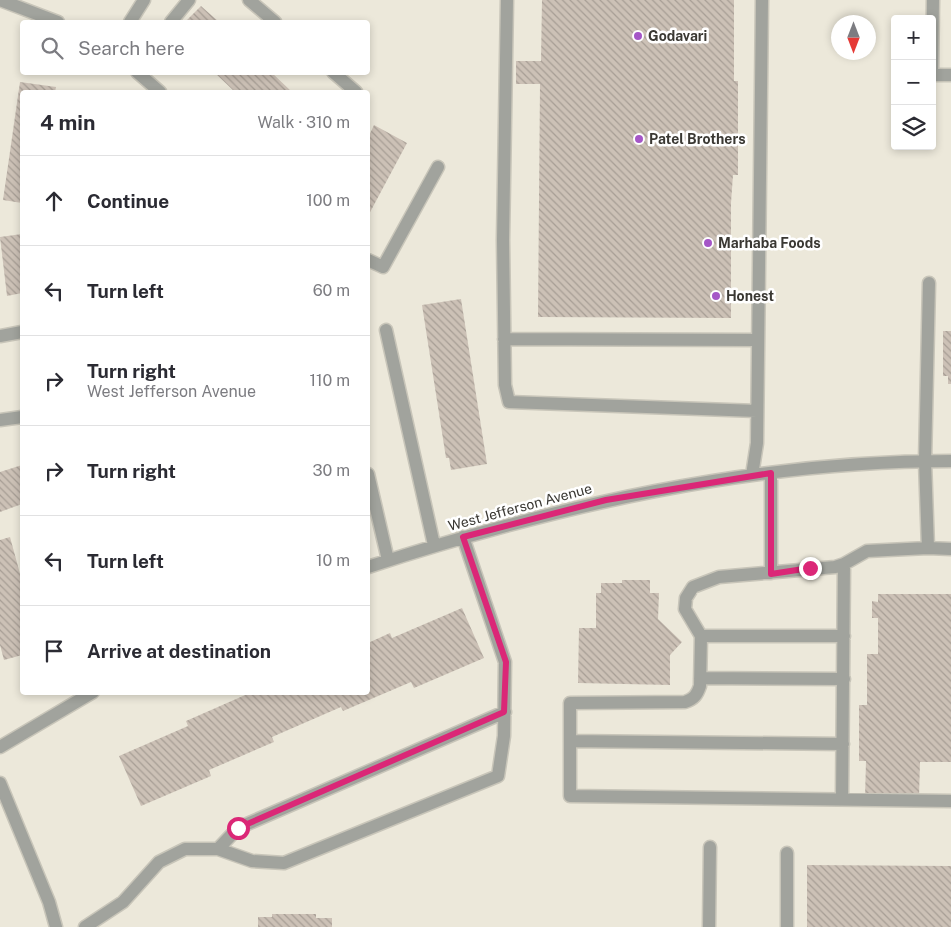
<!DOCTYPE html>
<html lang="en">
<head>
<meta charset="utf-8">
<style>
	:root { --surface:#fff; --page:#f7f7f7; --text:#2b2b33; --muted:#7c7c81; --line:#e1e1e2 }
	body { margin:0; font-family:"Public Sans",sans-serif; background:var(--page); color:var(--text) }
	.controls { position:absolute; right:15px; top:15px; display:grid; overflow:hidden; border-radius:5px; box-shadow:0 2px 8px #0003 }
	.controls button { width:45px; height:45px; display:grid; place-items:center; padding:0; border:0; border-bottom:1px solid var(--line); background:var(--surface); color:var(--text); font:25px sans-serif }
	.compass { position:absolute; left:831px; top:15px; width:45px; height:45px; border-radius:50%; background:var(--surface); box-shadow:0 2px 8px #0003; rotate:180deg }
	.stop { position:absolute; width:15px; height:15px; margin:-11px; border:4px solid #db2777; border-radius:50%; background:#fff }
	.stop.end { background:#db2777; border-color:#fff; box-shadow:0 1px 5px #0008 }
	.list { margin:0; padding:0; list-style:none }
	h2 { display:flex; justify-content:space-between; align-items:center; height:65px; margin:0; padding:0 20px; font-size:21px }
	h2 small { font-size:16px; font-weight:400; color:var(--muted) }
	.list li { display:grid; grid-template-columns:32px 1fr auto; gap:15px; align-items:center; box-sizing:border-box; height:90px; padding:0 20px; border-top:1px solid var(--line) }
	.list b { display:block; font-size:19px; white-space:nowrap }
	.list p { margin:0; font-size:16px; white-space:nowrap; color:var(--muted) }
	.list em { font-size:16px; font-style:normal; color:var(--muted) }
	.icon { flex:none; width:28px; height:28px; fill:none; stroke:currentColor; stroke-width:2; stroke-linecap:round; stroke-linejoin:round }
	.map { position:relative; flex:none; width:951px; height:927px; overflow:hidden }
	.search { position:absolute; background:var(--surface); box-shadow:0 2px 8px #0003; left:20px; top:20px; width:350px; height:55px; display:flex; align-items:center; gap:12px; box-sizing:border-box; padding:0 18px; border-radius:5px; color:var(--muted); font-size:19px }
	.panel { position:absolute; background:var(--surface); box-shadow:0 2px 8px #0003; left:20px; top:90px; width:350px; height:605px; border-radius:5px }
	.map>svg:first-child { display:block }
	.building { fill:url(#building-back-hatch) }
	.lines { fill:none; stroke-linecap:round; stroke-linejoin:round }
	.minor-casing { stroke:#c8c5b9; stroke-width:15 }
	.minor { stroke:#a1a39d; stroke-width:12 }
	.route { stroke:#db2777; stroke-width:6 }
	.poi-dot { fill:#a556c7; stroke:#fff; stroke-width:2 }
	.labels { text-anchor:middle; stroke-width:5; stroke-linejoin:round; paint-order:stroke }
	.poi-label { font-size:14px; font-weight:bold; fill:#3a3833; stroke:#fff; text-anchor:start }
	.street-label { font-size:14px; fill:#3a3833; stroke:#fff }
</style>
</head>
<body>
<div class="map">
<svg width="951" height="927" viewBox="0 0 951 927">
	<defs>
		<pattern id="building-back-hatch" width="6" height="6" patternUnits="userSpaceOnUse" patternTransform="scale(1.25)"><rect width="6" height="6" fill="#ccc1b6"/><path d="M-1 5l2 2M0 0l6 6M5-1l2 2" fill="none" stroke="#a79e95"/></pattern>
	</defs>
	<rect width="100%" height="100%" fill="#ece8da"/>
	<path class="building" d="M542,0H734V81H738V175H733L731,203V318L538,317L540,84H516V61H541Z
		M201,6L219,22H185Z
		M214,72H271L292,92H235Z
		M20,82L56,87L55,92H22V203L3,200Z
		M374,125L407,143L368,216V138Z
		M22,234V293L7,296L0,237Z
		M461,299L487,464L451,470L449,458H446L422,305Z
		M943,331H951V384H948V376H943Z
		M22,465V504L0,512V472Z
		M10,537L22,581V655L4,660L0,645V540Z
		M622,580H650V593H659L658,619L682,642L670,655V685L578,683L579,628H596V593H601V583H622Z
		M878,594H951V762H920L919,798H865L866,761H859V705H867V654H878V618H872V601L878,602Z
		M462,608L484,658L414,688L411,682L343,711L341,707L272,737L274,742L209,770L211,776L141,806L119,756L188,726L186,721L252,692H368V643L390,633L392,638Z
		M807,865L951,866V927H807Z
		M272,914H316V918H332V927H258V917H272Z"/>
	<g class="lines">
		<defs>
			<path id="minor" d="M0,0L58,22
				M249,0L275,22
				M507,0L503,240L505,385L509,402L757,411
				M933,0L932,75H951
				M130,22L144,0
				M171,22L189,0
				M137,72L160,92
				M333,72L356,92
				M368,260L383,267L438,167
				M929,283L925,461L928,548L867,551L844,564L835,567L719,577L693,587L686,598L685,609L701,636L700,686C697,695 694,699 685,702L570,703V796L951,801
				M386,330L434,545
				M0,336L22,332
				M504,339L758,340
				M0,420L22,417
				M771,473V573
				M368,474L388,560
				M752,475L757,443L762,0
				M928,548L951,549
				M368,567C556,506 751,461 951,461
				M701,636H844
				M700,678L844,679
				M570,741L843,744
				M0,747L93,692
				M0,783L49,902L56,927
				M842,799L844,564
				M218,849L238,828L505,712
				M787,853V927
				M85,927L123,902L159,862L185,849H218L252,861L284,863L498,776L504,736L505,662L463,537
				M709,927L710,847"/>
		</defs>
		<use href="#minor" class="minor-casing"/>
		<use href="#minor" class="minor"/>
	</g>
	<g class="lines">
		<path class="route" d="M238,828L504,712L506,662L463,537L606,500L771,473V574L810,568"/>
	</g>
	<g class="poi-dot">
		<circle cx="638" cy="36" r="5"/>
		<circle cx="639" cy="139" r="5"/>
		<circle cx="708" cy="243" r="5"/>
		<circle cx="716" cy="296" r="5"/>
	</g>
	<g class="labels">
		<g class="poi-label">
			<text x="648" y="41">Godavari</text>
			<text x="649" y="144">Patel Brothers</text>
			<text x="718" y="248">Marhaba Foods</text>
			<text x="726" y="301">Honest</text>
		</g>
		<g class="street-label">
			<text transform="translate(520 507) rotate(-15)" y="5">West Jefferson Avenue</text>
		</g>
	</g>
</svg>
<div class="controls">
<button>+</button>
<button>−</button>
<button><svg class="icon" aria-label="layers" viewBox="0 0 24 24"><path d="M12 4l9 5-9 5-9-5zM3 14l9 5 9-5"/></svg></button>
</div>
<svg class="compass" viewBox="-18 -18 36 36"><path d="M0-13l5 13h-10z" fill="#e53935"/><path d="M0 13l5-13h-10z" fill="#7c7c81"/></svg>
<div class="stop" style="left:238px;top:828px"></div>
<div class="stop end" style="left:810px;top:568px"></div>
<div class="search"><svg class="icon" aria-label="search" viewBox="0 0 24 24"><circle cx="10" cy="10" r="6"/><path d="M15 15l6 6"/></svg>Search here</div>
<section class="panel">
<h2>4 min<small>Walk · 310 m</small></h2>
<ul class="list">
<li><svg class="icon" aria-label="ahead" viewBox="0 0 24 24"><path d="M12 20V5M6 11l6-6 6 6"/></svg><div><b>Continue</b></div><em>100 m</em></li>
<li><svg class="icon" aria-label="left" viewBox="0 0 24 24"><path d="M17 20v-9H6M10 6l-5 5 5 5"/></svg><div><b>Turn left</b></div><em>60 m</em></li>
<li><svg class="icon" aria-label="right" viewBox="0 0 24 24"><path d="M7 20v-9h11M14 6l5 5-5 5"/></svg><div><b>Turn right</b><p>West Jefferson Avenue</p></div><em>110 m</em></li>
<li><svg class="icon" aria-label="right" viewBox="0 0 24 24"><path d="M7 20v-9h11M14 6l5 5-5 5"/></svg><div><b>Turn right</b></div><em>30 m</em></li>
<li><svg class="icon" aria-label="left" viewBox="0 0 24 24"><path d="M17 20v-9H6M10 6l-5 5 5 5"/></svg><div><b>Turn left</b></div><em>10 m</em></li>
<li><svg class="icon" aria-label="arrive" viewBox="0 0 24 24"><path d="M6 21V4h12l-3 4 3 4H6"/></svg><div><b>Arrive at destination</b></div></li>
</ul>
</section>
</div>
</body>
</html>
